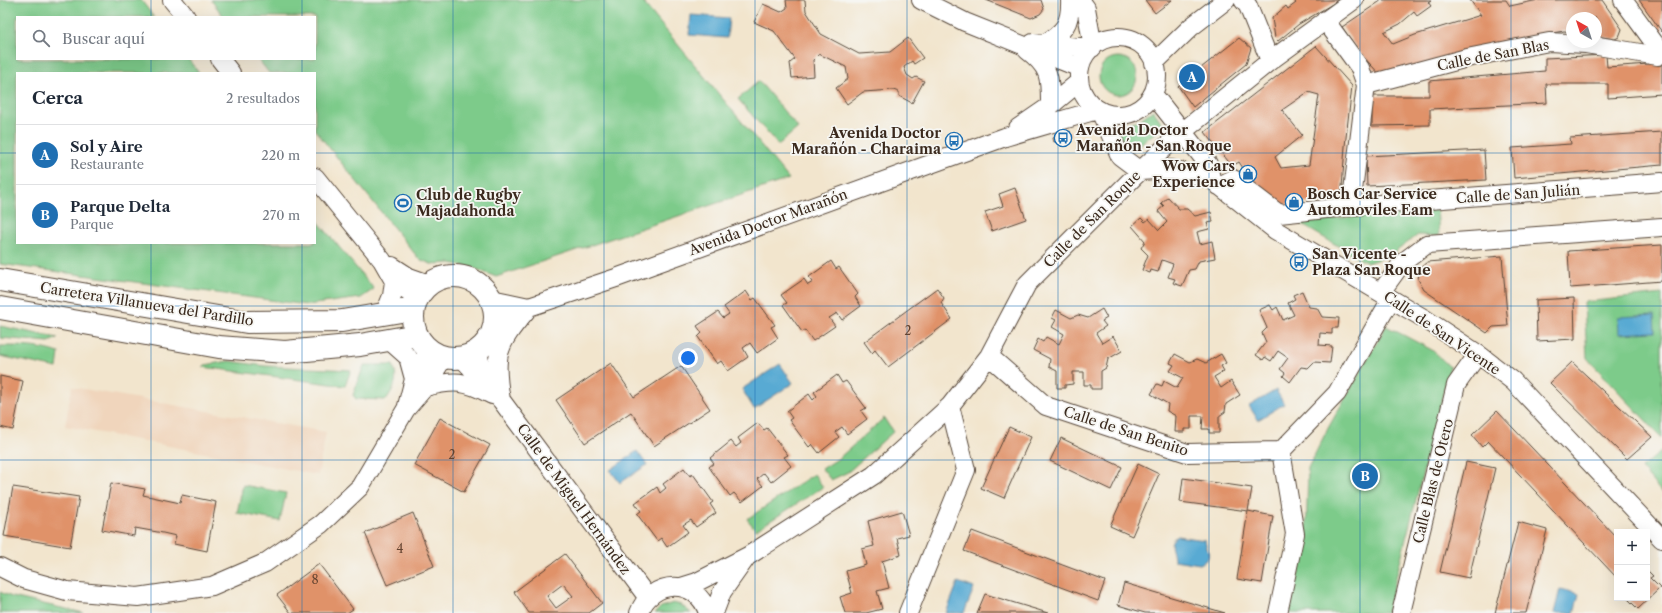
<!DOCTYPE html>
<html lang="es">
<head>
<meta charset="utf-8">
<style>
	:root { --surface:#fff; --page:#f2f2f3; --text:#1f2937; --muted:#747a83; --line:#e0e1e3; --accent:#1f6fb2 }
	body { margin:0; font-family:"Libre Caslon Text",serif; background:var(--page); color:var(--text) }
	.controls { position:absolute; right:12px; bottom:12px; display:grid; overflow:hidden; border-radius:0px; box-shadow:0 4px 16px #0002 }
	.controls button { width:36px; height:36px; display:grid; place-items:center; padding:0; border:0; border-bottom:1px solid var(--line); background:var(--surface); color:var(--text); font:20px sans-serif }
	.compass { position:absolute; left:1566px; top:12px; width:36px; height:36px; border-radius:50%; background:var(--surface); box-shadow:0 4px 16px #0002; rotate:321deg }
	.you { position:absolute; left:688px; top:358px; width:14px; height:14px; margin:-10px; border:3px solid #fff; border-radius:50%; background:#1a73e8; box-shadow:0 0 0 6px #1a73e833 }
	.badge { display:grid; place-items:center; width:26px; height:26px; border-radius:50%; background:var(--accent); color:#fff; font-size:13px; font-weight:700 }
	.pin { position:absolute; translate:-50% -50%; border:2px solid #fff; box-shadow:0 1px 4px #0006 }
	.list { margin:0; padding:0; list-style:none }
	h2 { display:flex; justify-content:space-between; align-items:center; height:52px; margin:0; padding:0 16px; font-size:17px }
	h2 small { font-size:13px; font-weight:400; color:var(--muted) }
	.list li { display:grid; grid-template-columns:26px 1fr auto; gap:12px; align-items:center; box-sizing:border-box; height:60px; padding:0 16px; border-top:1px solid var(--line) }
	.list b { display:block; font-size:15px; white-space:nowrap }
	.list p { margin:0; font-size:13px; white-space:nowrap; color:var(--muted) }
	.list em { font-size:13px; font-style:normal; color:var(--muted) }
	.icon { flex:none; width:22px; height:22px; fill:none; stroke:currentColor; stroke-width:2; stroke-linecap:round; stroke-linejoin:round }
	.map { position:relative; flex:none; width:1662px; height:613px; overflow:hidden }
	.search { position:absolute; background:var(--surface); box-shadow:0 4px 16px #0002; left:16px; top:16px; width:300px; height:44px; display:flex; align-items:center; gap:10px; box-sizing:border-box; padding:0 14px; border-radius:0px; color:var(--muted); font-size:15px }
	.panel { position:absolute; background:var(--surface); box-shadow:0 4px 16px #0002; left:16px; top:72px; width:300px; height:172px; border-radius:0px }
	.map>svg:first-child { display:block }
	.built { fill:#f0d5bc }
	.green { fill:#7dcb8a; stroke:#5c7a54 }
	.water { fill:#59aad3; stroke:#4a6a78 }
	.building { fill:#e09269; fill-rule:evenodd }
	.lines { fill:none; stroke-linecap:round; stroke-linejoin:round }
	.minor-casing { stroke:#564638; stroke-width:20 }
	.tertiary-casing { stroke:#564638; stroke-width:24 }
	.minor { stroke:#fff; stroke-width:18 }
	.tertiary { stroke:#fff; stroke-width:22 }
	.grid { fill:none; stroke:#1f6fb2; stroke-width:1; stroke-opacity:0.55 }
	.labels { text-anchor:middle; stroke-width:3.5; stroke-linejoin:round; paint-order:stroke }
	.number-label { font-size:12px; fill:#644431 }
	.street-label { font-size:14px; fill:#3b2a1e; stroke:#f6f6f2 }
	.poi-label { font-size:14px; font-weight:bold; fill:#3b2a1e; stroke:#f6f6f2; text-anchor:start }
</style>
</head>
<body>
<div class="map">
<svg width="1662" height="613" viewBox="0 0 1662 613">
	<rect width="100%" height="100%" fill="#f6f6f2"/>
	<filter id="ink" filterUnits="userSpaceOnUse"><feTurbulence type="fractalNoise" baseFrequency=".025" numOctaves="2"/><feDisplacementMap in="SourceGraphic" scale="8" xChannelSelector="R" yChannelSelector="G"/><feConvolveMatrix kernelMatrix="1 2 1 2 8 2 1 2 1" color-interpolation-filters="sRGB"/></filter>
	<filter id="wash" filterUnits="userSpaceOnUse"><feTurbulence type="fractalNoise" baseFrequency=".012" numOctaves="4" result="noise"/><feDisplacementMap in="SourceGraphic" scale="16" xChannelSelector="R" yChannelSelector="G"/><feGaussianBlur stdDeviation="0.9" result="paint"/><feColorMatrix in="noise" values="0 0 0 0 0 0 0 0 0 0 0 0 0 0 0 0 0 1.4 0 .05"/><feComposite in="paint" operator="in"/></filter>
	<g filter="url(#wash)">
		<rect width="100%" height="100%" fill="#f2e5cd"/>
		<path class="built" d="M72,387L326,432L318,475L65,426Z"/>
		<path class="green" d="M0,0H141L154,17H17V59H188L199,73H17V243H315V218L374,289L361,298L307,305L0,264Z
			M211,0H641L789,179L496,277L476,269L451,263L431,264L419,259L315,130V73H269L258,59H315V17H224Z
			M1099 76a19 19 0 1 1 38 0a19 19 0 1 1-38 0Z
			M759,81L798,128L778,145L738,99Z
			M1153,110L1164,126L1132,150L1113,127L1139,120Z
			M1437,207L1439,236L1418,235L1391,255L1367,263L1299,223Z
			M1662,294V438L1587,358L1584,302Z
			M0,326L58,338L49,342L0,338Z
			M1386,326L1432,350L1450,367L1387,613H1289L1306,541L1308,468L1327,430Z
			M0,346C20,346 40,346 59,353L57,368L0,356Z
			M229,361L265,366L351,370L345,386L203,367L205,365Z
			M364,365H393C399,380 394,388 386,400L356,399L353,395Z
			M884,418L893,432L848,472L831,480L822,469L839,458Z
			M1662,451V493L1641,468Z
			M814,474L823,487L756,530L747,519Z
			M243,485L286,493L280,521L237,513Z
			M0,592L12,597L84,613H0Z
			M673,603L681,605L691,613H655L661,607Z"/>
		<path class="water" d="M691,15L729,18L727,38L689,35Z
			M1654,315L1655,332L1619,334L1618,317Z
			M780,364L793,383L754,409L742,389Z
			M1276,390L1284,404L1258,420L1249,406Z
			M637,451L647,465L620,483L610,470Z
			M1177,536L1205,540C1207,552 1214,557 1200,564L1174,560C1174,550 1166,543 1177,536Z
			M958,582L974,588L964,613H946Z
			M1560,589L1579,594L1574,613H1554Z"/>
		<g id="blocks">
			<path class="building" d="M786,0H805L806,11L821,34L859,54L890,52L908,38L923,58L914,64L912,61L904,67L907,75L913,79L916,77L924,81L912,103L899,96V92L893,90L863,92L847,104L836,88L848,79L846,67L819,54L813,60L814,76L792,78L790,63L795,59L774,31L754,22L763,4L781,12L787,8Z
				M986,0H1041L1044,9L1040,14L1031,18Z
				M1145,0H1172L1155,13Z
				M1293,0H1339L1299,24L1278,41L1275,38L1272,18L1286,6L1288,9L1296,3Z
				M1382,0H1431L1428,2L1431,6L1417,16L1414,12L1400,24L1384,32L1393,44L1415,35L1481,15L1470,0H1506L1510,6L1538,0H1602L1622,29L1619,37L1615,39L1596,36V18H1572V32L1564,31L1506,41L1382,77L1360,53L1342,27Z
				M1639,0H1662V32Z
				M1239,38L1251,48L1246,64L1193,107L1178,86Z
				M1316,46L1352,86L1345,146L1341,201L1276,205L1251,180L1239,162L1232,166L1205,132ZM1308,92L1319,95L1309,165L1281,168L1275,157L1302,135L1282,110Z
				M1606,55L1607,67L1662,63V94L1608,98V84H1546L1547,103L1430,109V125L1372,126V96H1429V81L1545,71V58Z
				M1070,131L1071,136L1054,142L1053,138Z
				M1662,132V165L1514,178L1512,148L1571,144L1570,138Z
				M1484,150L1486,180L1367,186L1366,156Z
				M1015,188L1026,219L992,231L985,212L1003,206L999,194Z
				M1168,197L1179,209H1187L1195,216L1211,212L1213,222L1207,223L1209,229L1197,232L1200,244L1212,241L1215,258L1199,261L1195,269L1189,270L1182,286L1173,283L1175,279L1168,277L1173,264L1162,260L1158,272L1151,270L1150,273L1142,270L1148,255L1141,248L1145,241L1132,226L1141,218L1145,222L1149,219L1159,230L1167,222L1158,211L1164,206L1161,203Z
				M1662,245V281L1570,288L1568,251Z
				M1502,256L1508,326L1493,327L1487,333L1424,290L1418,279L1420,268L1427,262Z
				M831,261L836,269L839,267L858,294L855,297L861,306L842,320L837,313L829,318L835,326L813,341L805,330L802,332L783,305L787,303L781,295L804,279L808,285L813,282L809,277Z
				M937,288L944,298L941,303L952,319L888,367L875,350L872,353L864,342Z
				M746,291L752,300L755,298L775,325L771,327L778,338L757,353L750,343L743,348L748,357L728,371L721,361L717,364L698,337L702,333L697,326L718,312L723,318L729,314L724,307Z
				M1302,291L1309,307L1317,308L1322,317L1339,318L1338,328H1332V334L1320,333L1319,345L1332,346L1330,363L1314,362L1308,368L1301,367L1290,382L1283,376L1285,373L1280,369L1288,358L1278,351L1271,361L1265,357L1263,360L1256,355L1266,342L1262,333L1267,328L1259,310L1270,305L1273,310L1277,307L1283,320L1294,315L1288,303L1295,299L1293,295Z
				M1574,298L1575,339L1537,341L1536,300Z
				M1102,309L1107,318L1102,321L1106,326L1096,333L1102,343L1113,336L1122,351L1108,359L1106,368L1101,371V389H1091V385H1084V372H1073V384L1065,385V388H1057V371L1049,367L1050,359L1033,350L1038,339L1043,342L1046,337L1059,344L1064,334L1052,327L1056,320L1052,318L1056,310L1071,318L1078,315L1088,318Z
				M1175,354L1190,362L1197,359L1206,363L1221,354L1226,363L1221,366L1224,371L1214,377L1221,388L1231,381L1240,395L1226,404L1225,412L1219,416V433H1209V429H1202L1203,416H1191V429H1184V432H1175L1176,416L1167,411L1168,404L1151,394L1157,384L1162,386L1164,381L1177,388L1183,378L1170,371L1174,365L1170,363Z
				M1572,362L1652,437L1627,459L1550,383Z
				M611,363L634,397L681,366L710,409L654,446L631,412L585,443L556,400Z
				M837,375L842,383L846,381L866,408L861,411L867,419L847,434L842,427L835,432L839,437L819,453L812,444L809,447L789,420L792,418L787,411L809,394L813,400L817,396L814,392Z
				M0,376L23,381L13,430L0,427Z
				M1497,411L1617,538V578L1488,441L1482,447L1472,435Z
				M440,418L490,445L464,492L414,465Z
				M758,423L764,430L767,428L788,455L784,457L791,466L771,482L764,473L757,479L763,486L742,502L734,493L730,496L709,467L714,463L710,458L731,441L736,447L741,443L738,438Z
				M1009,427L1031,437L1004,498L981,488Z
				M1061,438L1122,467L1111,490L1050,461Z
				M1466,462L1495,468L1469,578L1440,572Z
				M1138,464L1159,474L1132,536L1110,526Z
				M684,468L690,476L693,474L713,502L710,504L716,513L696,527L691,520L683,525L688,532L667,547L661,538L657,541L637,514L641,511L635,503L657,487L660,493L666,488L663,484Z
				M1183,478L1252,488L1248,511L1180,502Z
				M111,483L145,489L143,495L180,503L182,495L216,502L207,551L174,544L176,536L163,533L135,528L134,536L102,530Z
				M13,487L79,497L70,547L4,536Z
				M902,511L909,535L897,538L901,555L882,561L889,588L877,591L882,609L866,613H845L840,597L852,593L846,571L866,565L862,549L874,546L868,521Z
				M1248,511L1273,516L1262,583L1237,579Z
				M413,513L434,566L387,585L365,533Z
				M1518,522L1547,530L1526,613H1495Z
				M972,531L1105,581L1098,601L964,551Z
				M565,554L602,603L589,613H529L514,592ZM563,584L573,596L556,608L547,596Z
				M319,564L353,609L347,613H291L277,595Z
				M1647,570L1653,576L1650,578L1660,588L1638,609L1628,599L1647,598Z
				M1124,583L1225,613H1145L1118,605Z
				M985,594L1048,613H977Z"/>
		</g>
	</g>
	<g filter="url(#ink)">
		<use href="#blocks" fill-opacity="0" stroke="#564638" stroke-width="1"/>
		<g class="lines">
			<defs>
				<path id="minor" d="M172,0L186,17
					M921,0L965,22L1080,68
					M1080,0L1086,8L1093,47
					M1243,0L1248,6L1270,61
					M1623,0L1658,48
					M1325,20L1360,68L1366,85L1351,207
					M1079 76a39 39 0 1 1 78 0a39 39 0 1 1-78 0Z
					M1033,43L1092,48
					M1044,44C1064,32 1071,24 1070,0
					M1027,50C1051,68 1050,78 1050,106
					M220,59L231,73
					M1154,63L1191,27L1226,0
					M1366,85L1467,58L1549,42L1586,44L1658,56V48H1662
					M1153,94L1208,164L1211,179
					M1100,111L1120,156L1140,171L1171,169L1211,179L1275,230L1425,319L1478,354L1513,381L1662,539
					M1018,128L1050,106L1079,82
					M315,177L382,260L394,281L417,297
					M1219,186L1233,179L1279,214L1365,205L1662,182
					M392,266L409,277L429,284
					M1381,292L1402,263L1427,244L1662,227
					M491,299L529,307
					M385,313L392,296L394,281
					M495,322L529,307L616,278L1005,137L1097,110
					M390,341L408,357L414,379
					M478,350L480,362L490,380
					M989,356L1046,406L1187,453L1281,451
					M461,357L501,400L648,598
					M425,387C454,380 465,380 492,395
					M501,400C493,355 497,345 526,311
					M407,406L414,379L429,349
					M0,567L24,579L67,591L138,597L212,586L265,563L321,524L360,487L406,409L425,387L444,357
					M681,587L697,582L748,556L874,475L950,406L989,356L1027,284L1135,176L1176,137L1270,61L1354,0
					M639,613C651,579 697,577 708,613
					M714,613L722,592L746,558
					M908,613L966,470L950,406
					M1278,613L1295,534L1281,451L1337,393L1391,299
					M1401,613L1456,385L1478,354"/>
				<path id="tertiary" d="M413 317a41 41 0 1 1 82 0a41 41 0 1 1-82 0Z
					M0,280L247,322L342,321L413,309
					M0,308L219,347L285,352L360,345L417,335"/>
			</defs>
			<use href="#minor" class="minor-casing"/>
			<use href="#tertiary" class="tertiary-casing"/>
			<use href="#minor" class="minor"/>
			<use href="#tertiary" class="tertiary"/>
		</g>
	</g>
	<path class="grid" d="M151,0V17M302,0V17M453,0V613M604,0V613M755,0V613M907,0V613M1058,0V613M1209,0V613M1360,0V613M1511,0V613M151,59V73M302,59V73M0,153H17M315,153H1662M151,243V613M302,243V613M0,306H1662M0,460H1662"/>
	<defs>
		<symbol id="bus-ring" viewBox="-11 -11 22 22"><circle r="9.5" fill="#f6f6f2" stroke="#1f6fb2" stroke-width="1.5"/><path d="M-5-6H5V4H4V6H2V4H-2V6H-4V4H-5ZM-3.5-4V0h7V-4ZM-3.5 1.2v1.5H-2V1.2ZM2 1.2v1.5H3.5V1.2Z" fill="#1f6fb2"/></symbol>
		<symbol id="shop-ring" viewBox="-11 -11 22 22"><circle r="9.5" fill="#f6f6f2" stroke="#1f6fb2" stroke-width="1.5"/><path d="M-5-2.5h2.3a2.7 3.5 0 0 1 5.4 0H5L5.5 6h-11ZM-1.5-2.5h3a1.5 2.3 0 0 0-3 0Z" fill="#1f6fb2"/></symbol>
		<symbol id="stadium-ring" viewBox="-11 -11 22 22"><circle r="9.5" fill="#f6f6f2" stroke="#1f6fb2" stroke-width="1.5"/><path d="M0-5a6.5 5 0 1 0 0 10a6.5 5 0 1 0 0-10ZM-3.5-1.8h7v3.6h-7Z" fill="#1f6fb2"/></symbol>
	</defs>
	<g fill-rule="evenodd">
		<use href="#bus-ring" x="1053" y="128" width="20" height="20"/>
		<use href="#bus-ring" x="944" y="131" width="20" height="20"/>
		<use href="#shop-ring" x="1238" y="164" width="20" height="20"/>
		<use href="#shop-ring" x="1284" y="192" width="20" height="20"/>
		<use href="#stadium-ring" x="393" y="193" width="20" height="20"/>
		<use href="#bus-ring" x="1289" y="252" width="20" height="20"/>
	</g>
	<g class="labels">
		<g class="number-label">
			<text x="908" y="335">2</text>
			<text x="452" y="459">2</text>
			<text x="400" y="553">4</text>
			<text x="315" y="584">8</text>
		</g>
		<g class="street-label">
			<text transform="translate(1493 55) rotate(-11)" y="5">Calle de San Blas</text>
			<text transform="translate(1518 194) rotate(-4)" y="5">Calle de San Julián</text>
			<text transform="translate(1092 219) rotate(-45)" y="5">Calle de San Roque</text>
			<text transform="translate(768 222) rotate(-20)" y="5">Avenida Doctor Marañón</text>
			<text transform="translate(147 304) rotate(9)" y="5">Carretera Villanueva del Pardillo</text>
			<text transform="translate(1442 333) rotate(34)" y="5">Calle de San Vicente</text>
			<text transform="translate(1126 431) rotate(18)" y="5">Calle de San Benito</text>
			<text transform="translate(1433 481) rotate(-76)" y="5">Calle Blas de Otero</text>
			<text transform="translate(574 499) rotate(54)" y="5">Calle de Miguel Hernández</text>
		</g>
		<g class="poi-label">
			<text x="1076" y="135">Avenida Doctor<tspan x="1076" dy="16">Marañón - San Roque</tspan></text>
			<text x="941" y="138" text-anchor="end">Avenida Doctor<tspan x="941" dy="16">Marañón - Charaima</tspan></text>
			<text x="1235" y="171" text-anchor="end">Wow Cars<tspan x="1235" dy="16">Experience</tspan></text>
			<text x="1307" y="199">Bosch Car Service<tspan x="1307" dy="16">Automoviles Eam</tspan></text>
			<text x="416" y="200">Club de Rugby<tspan x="416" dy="16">Majadahonda</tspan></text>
			<text x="1312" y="259">San Vicente -<tspan x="1312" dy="16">Plaza San Roque</tspan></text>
		</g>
	</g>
</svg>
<div class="controls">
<button>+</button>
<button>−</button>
</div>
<svg class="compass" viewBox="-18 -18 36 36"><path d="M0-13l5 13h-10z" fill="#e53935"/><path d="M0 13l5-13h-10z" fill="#747a83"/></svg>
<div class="you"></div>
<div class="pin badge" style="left:1192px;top:77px">A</div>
<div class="pin badge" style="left:1365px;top:476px">B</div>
<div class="search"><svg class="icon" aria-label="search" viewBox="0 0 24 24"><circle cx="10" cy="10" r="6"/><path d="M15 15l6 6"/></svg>Buscar aquí</div>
<section class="panel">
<h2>Cerca<small>2 resultados</small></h2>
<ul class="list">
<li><span class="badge">A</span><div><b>Sol y Aire</b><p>Restaurante</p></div><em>220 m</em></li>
<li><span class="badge">B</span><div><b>Parque Delta</b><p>Parque</p></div><em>270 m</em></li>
</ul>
</section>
</div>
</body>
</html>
